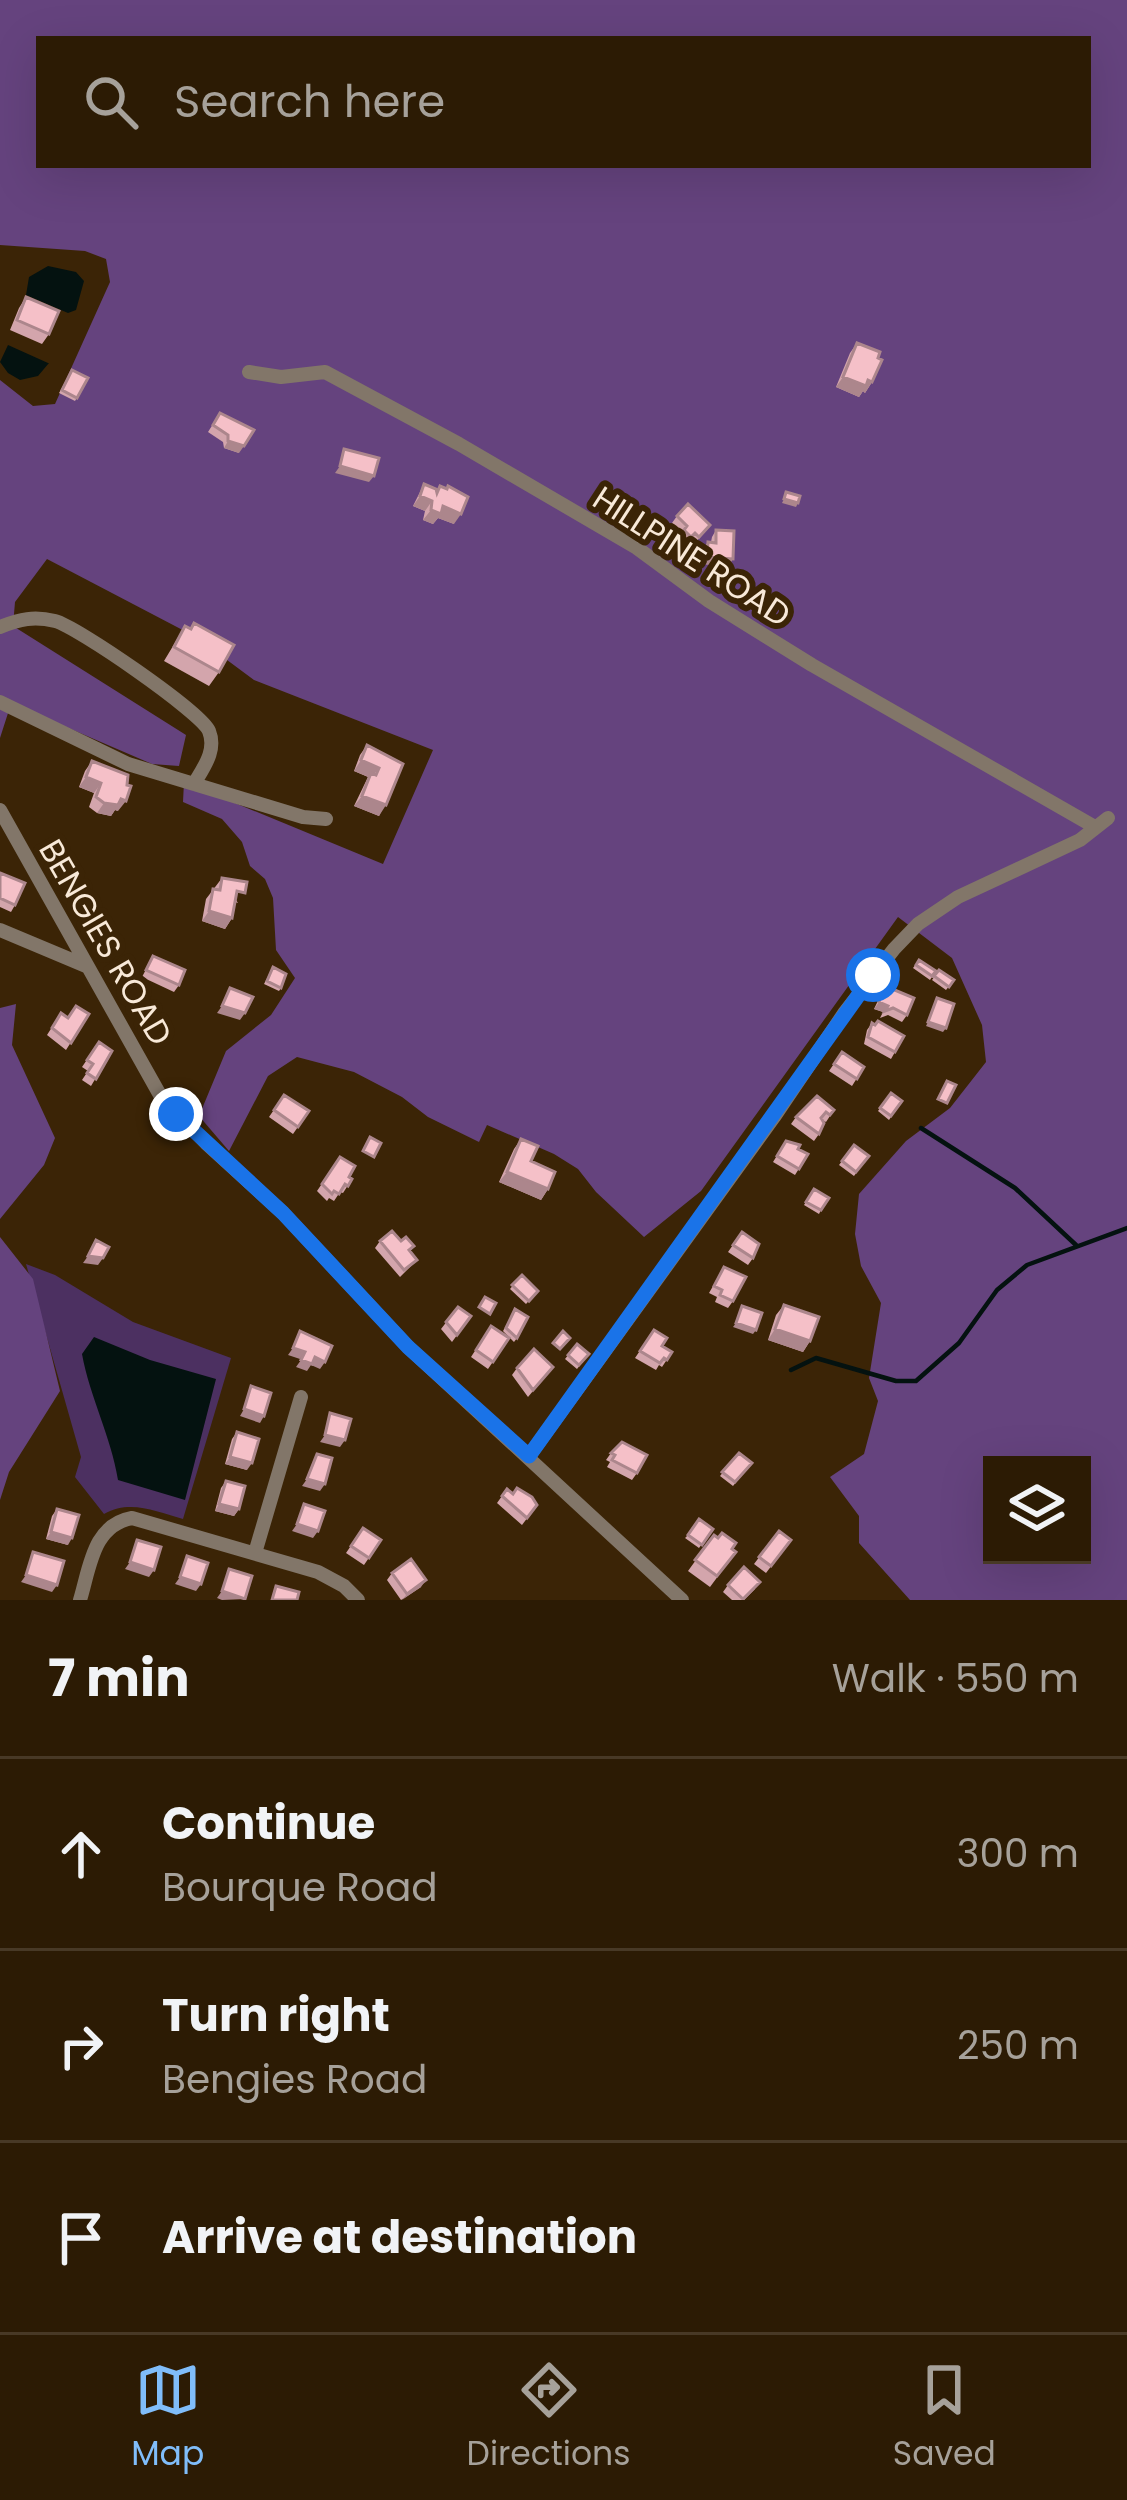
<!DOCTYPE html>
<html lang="en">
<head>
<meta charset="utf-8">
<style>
	:root { --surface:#2c1b04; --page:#34240e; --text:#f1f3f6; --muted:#a6a19a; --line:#483926; --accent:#80bdfa }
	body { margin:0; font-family:Poppins,sans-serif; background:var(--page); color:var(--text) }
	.controls { position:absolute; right:36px; bottom:36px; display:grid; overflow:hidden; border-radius:0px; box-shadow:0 12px 48px #0002 }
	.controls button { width:108px; height:108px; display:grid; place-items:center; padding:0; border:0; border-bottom:3px solid var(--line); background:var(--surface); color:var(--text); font:60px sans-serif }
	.stop { position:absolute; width:36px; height:36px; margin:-27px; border:9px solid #1a73e8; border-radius:50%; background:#fff }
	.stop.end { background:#1a73e8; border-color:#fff; box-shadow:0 3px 12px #0008 }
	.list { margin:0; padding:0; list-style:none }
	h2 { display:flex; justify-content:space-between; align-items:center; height:156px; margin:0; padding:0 48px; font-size:51px }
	h2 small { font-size:39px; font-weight:400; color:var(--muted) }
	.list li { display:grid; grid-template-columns:78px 1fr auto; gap:36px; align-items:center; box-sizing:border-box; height:192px; padding:0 48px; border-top:3px solid var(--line) }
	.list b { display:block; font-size:45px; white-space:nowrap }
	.list p { margin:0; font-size:39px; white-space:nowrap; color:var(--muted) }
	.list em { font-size:39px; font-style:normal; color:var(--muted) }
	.icon { flex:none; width:66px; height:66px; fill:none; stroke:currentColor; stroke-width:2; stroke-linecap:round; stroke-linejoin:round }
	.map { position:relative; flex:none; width:1127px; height:1600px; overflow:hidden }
	.search { position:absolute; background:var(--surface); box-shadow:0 12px 48px #0002; left:36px; right:36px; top:36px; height:132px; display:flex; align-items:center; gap:30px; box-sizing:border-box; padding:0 42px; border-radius:0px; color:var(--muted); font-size:45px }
	.sheet { height:732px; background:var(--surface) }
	nav { display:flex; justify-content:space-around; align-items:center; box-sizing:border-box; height:168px; border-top:3px solid var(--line); background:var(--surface); font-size:33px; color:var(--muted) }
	nav a { display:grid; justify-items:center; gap:6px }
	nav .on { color:var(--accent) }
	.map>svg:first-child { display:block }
	.green { fill:#4c3061 }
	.forest { fill:#65437e; fill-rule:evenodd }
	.water { fill:#041210 }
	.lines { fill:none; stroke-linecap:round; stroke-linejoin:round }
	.stream { stroke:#041210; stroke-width:4.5 }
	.minor { stroke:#827669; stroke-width:14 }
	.wall { fill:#d3a5ac }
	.shaded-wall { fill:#ac868c }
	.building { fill:#f5c0c8; stroke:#ac868c; stroke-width:3 }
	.route { stroke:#1a73e8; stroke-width:15 }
	.labels { text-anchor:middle; stroke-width:12; stroke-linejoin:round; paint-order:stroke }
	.street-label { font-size:33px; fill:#f8e9d8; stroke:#3b2406 }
</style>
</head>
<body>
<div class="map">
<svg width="1127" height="1600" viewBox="0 0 1127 1600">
	<rect width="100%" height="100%" fill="#3b2406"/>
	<path class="green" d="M26,1264L55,1275L133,1322L231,1358L183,1519C156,1512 131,1499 104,1514L75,1477L81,1457Z"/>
	<path class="forest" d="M0,0H1127V1600H910L859,1543V1516L830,1477L864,1454L878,1401L869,1378L881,1303L861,1266L855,1234L859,1194L906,1141L950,1108L986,1062L982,1025L952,958L898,917L701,1191L644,1237L596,1192L578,1169L554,1154L487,1125L479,1142L428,1117L402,1097L354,1072L297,1057L268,1076L229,1151L199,1116L226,1051L271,1015L295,978L276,950L273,898L265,879L250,866L242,842L222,819L183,802L184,782L383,864L433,750L254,680L196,637L47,559L15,602L13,626L186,735L179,766L152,764L66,727L9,710L0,738V380L33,406L55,404L110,282L106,259L85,251L0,245ZM39,39H1088V165H39ZM992,1465H1082V1555H992Z
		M16,1004L12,1045L55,1138L44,1165L0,1219V1008Z
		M0,1237L33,1279L60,1391L9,1472L0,1500Z"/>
	<path class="water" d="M48,266L76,272L84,281L76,310L68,313L26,295L29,277Z
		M8,345L48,363H49L38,376L20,380L8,373L0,362Z
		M94,1337L150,1360L216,1379L185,1500L118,1480C111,1436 90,1398 82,1354Z"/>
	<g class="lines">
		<path class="stream" d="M921,1128L1015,1188L1076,1245
			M791,1370L816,1358L896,1381H916L959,1343L997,1290L1027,1265L1127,1228"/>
		<path class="minor" d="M249,372L281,377L325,372L459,444L637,548L709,601L812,665L1095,827
			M0,627C20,619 34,616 55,621C76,626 201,712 209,731C217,751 203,768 194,784
			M0,702L128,764L303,817L326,819
			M0,810L160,1095L206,1143L283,1213L408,1347L682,1600
			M0,930L86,966
			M529,1456L774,1117L845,1012L894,949L918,924L958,897L1080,840L1108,818
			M255,1553L301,1397
			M80,1600C90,1567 93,1525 132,1518L318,1572L344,1586L358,1600"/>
	</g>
	<path class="wall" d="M26,297L49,334L42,344L10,330L19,308Z
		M857,343L872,382L865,393L863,391L859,397L836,387L850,353Z
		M72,370L88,378L75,401L59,393Z
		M220,413L239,453L224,448L223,442L208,432Z
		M424,484L437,491L440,486L454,524L438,518L433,524L423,520L425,511L413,506Z
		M677,516L705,532L694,544L690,540L687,544L679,537L682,532L672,523Z
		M716,530L733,559L728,566L702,564L703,549L708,542H711L712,537Z
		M185,626L219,672L209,686L164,661Z
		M367,745L403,764L379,816L354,806L368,777L354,771L360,755Z
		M92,761L118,811L115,810L111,816L97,813L89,807L94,793L79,787L85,771Z
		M0,873L15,905L11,912L0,907Z
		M222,878L238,903L235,902L232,918L225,929L202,921L206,899Z
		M153,956L179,985L174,992L142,977Z
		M919,960L936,971L930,980L913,968Z
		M273,967L281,988L279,991L264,984Z
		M939,970L954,980L946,990L932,980Z
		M885,986L907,1015L902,1022L888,1015L880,1018L883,1012L874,1009Z
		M61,1013L68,1017L89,1014L66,1050L47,1035Z
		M872,1023L895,1052L891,1059L864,1044L867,1030Z
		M99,1042L112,1051L91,1086L82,1080L88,1071L82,1067Z
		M842,1052L864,1067L852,1086L829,1071Z
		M891,1093L902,1101L889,1120L878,1111Z
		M284,1095L309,1111L293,1134L269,1117Z
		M834,1110L826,1122L822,1120L819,1134L814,1141L791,1124L796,1117Z
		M521,1139L531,1161L548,1189L541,1200L499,1182L514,1149Z
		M786,1141L808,1154L795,1175L773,1162Z
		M854,1145L869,1156L854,1176L839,1165Z
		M340,1157L349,1177L352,1179L343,1193L340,1192L334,1201L329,1198L327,1201L317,1191Z
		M814,1189L821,1210L819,1214L804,1205Z
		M742,1232L753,1258L748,1265L728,1252Z
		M380,1241H401L414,1246L410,1252L417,1260L400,1277L375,1248Z
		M724,1267L733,1301L728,1308L715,1302L717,1297L709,1293Z
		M522,1275L538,1291L526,1304L510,1289Z
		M784,1305L810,1341L803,1352L768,1340L776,1315Z
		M458,1307L471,1316L452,1342L441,1329Z
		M515,1309L517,1338L514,1342L503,1331Z
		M491,1326L509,1338L488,1369L471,1357Z
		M654,1330L662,1346L672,1352L662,1367L659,1365L656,1370L635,1358Z
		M577,1344L589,1354L577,1369L565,1359Z
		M553,1367L528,1397L512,1375L517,1368Z
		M237,1432L247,1470L225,1464L232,1439Z
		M611,1453L637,1473L632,1480L607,1467L610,1462L606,1460Z
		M739,1453L752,1463L733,1486L720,1476Z
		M226,1481L239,1509L234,1516L215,1511L221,1488Z
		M507,1489L513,1494L537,1505L522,1525L497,1503Z
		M57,1509L68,1545L46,1539L52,1516Z
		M363,1528L381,1540L364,1565L346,1553Z
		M713,1529L699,1548L685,1538L688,1535Z
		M779,1531L791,1540L766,1573L754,1564Z
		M714,1535L736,1552L710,1587L688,1571Z
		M392,1573L421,1587L401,1600L387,1580Z
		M728,1585L755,1589L744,1600H732L723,1592Z"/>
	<path class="shaded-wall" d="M843,377L868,380L872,382L865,393L863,391L859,397L836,387Z
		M228,441L244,446L239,453L224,448Z
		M340,466L374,476L369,482L335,473Z
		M420,496L432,501L425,511L413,506Z
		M784,499L798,503L796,507L782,503Z
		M443,506L461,514L454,524L438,518L433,524L423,520L431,510Z
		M707,557L733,559L728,566L702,564Z
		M361,760L379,768L371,778L354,771Z
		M86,777L101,783L94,793L79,787Z
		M362,796L386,805L379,816L354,806Z
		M121,799L126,801L118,811L115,810L111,816L97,813L104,803Z
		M209,911L232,918L225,929L202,921Z
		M879,1002L888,1006L883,1012L874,1009Z
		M222,1006L245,1013L240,1020L217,1013Z
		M928,1022L946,1028L943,1032L926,1026Z
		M507,1172L548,1189L541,1200L499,1182Z
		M88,1256L103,1258L98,1265L83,1263Z
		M736,1323L756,1330L753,1334L733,1327Z
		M775,1329L810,1341L803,1352L768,1340Z
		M293,1348L305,1352L300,1359L288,1355Z
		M315,1357L325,1362L320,1369L311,1365L307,1371L296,1367L301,1360Z
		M244,1409L264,1416L260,1423L240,1416Z
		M325,1435L345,1440L340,1447L320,1442Z
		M230,1457L252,1463L247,1470L225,1464Z
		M307,1479L325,1484L320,1491L302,1486Z
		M219,1504L239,1509L234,1516L215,1511Z
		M297,1524L318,1531L313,1538L292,1531Z
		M51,1532L72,1538L68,1545L46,1539Z
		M130,1562L154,1570L149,1577L125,1569Z
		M26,1575L57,1585L52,1592L21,1582Z
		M180,1577L201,1584L196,1591L175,1584Z
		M426,1580L421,1587L402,1600L407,1594Z
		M222,1591L245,1599L222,1600L217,1598Z"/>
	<path class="building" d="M26,297L59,311L49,334L17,320Z
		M857,343L880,352L878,358L882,360L872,382L868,380L866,386L843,377Z
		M72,370L88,378L77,398L62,390Z
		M220,413L254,430L244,446L228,441V435L213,425Z
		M344,449L379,458L374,476L340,466Z
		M424,484L436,489L437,493L440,486L447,489L448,486L468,497L461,514L443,506L441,514L431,510L432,501L420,496Z
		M786,492L800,496L798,503L784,499Z
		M688,504L710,525L699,537L695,533L691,537L684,530L687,526L677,516Z
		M716,530L734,531L733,559L707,557L708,542L716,543Z
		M194,623L234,645L219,672L174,647L185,626L191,629Z
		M367,745L403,764L386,805L362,796L371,773L376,775L379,768L361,760Z
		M92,761L128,775L127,785L131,786L126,801L121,799L118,805L104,803L96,797L101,783L86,777Z
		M0,873L25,883L15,905L0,898Z
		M222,878L247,882L245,893L237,891L232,918L209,911L213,889L220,890Z
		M153,956L185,970L179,985L146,970Z
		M919,960L936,971L932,976L916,965Z
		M273,967L286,974L281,988L267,981Z
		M939,970L954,980L949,987L934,976Z
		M885,986L914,998L907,1015L893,1008L885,1011L888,1006L879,1002Z
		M230,988L253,997L245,1013L222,1006Z
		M937,998L954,1004L946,1028L928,1022Z
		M76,1006L89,1014L71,1043L52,1028L61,1013L68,1018Z
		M878,1021L904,1036L895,1052L868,1037L872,1023L875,1025Z
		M99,1042L112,1051L96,1079L87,1073L93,1064L87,1060Z
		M842,1052L864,1067L857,1079L834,1064Z
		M947,1081L956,1085L947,1103L938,1099Z
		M891,1093L902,1101L891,1116L880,1108Z
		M284,1095L309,1111L298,1127L274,1110Z
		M817,1096L834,1110L830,1115L826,1112L821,1118L824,1123L819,1134L796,1117Z
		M370,1137L381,1143L374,1157L363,1151Z
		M521,1139L538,1146L531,1161L555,1172L548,1189L507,1172Z
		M786,1141L800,1145L798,1149L808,1154L799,1169L777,1156Z
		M854,1145L869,1156L856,1172L842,1161Z
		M340,1157L355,1166L349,1177L352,1179L348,1186L345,1184L339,1194L334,1191L332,1194L322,1184Z
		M814,1189L829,1198L821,1210L806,1202Z
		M392,1231L401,1241L406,1237L414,1246L409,1250L417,1260L404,1270L380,1241Z
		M742,1232L759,1244L753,1258L733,1245Z
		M96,1240L109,1247L103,1258L88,1256Z
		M724,1267L746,1277L733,1301L720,1295L722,1290L714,1286Z
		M522,1275L538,1291L529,1301L512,1285Z
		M485,1297L496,1303L490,1314L479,1307Z
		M784,1305L819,1317L810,1341L775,1329Z
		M742,1306L762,1313L756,1330L736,1323Z
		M458,1307L471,1316L457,1335L446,1322Z
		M515,1309L528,1317L517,1338L506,1328Z
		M491,1326L509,1338L493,1362L476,1350Z
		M654,1330L667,1338L662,1346L672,1352L667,1360L664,1358L660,1363L640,1351Z
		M300,1331L332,1346L325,1362L315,1357L312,1364L301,1360L305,1352L293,1348Z
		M563,1331L570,1338L560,1349L553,1343Z
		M577,1344L589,1354L579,1365L568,1355Z
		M534,1349L553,1367L533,1390L517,1368Z
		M251,1386L271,1393L264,1416L244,1409Z
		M330,1413L351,1419L345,1440L325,1435Z
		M237,1432L259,1439L252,1463L230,1457Z
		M622,1442L647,1455L637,1473L612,1460L615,1455L611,1453Z
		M739,1453L752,1463L735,1482L722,1472Z
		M317,1454L332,1458L325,1484L307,1479Z
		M226,1481L245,1486L239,1509L219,1504Z
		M517,1488L532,1497L537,1505L527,1518L502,1496L507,1489L513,1494Z
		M304,1504L325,1511L318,1531L297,1524Z
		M57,1509L79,1515L72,1538L51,1532Z
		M699,1519L713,1529L702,1545L688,1535Z
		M363,1528L381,1540L369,1558L351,1546Z
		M779,1531L791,1540L771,1566L759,1557Z
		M722,1533L736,1543L732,1549L736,1552L717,1576L695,1560L714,1535L718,1538Z
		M137,1540L161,1547L154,1570L130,1562Z
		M33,1552L64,1561L57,1585L26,1575Z
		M187,1556L208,1563L201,1584L180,1577Z
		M411,1559L426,1580L407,1594L392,1573Z
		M744,1567L760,1582L743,1599L728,1585Z
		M229,1569L252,1576L245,1599L222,1591Z
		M276,1586L299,1592L297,1600H272Z"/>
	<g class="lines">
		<path class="route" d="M176,1114L283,1213L408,1347L529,1456L873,975"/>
	</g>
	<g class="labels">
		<g class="street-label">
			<text transform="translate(692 556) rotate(33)" y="12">HILLPINE ROAD</text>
			<text transform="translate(106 942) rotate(60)" y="12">BENGIES ROAD</text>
		</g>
	</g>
</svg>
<div class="controls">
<button><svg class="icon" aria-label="layers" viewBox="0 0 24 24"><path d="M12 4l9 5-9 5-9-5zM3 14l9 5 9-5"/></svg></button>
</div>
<div class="stop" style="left:873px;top:975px"></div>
<div class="stop end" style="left:176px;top:1114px"></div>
<div class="search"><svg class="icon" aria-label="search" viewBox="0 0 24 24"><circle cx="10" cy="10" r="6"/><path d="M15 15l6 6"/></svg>Search here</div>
</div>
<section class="sheet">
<h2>7 min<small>Walk · 550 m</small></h2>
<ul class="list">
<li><svg class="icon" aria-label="ahead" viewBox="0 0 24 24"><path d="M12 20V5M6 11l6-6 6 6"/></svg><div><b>Continue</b><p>Bourque Road</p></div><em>300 m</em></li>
<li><svg class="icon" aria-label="right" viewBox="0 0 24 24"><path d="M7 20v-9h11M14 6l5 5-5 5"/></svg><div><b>Turn right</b><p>Bengies Road</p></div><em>250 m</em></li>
<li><svg class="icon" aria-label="arrive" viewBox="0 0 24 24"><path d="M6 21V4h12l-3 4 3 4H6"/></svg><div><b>Arrive at destination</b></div></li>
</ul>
</section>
<nav>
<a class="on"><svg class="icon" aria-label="map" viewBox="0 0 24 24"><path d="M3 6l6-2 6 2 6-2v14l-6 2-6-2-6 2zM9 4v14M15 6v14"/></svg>Map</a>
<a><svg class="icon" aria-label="directions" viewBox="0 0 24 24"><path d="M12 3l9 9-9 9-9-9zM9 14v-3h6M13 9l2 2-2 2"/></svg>Directions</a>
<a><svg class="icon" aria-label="saved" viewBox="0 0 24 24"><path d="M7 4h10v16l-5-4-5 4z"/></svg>Saved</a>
</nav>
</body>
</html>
